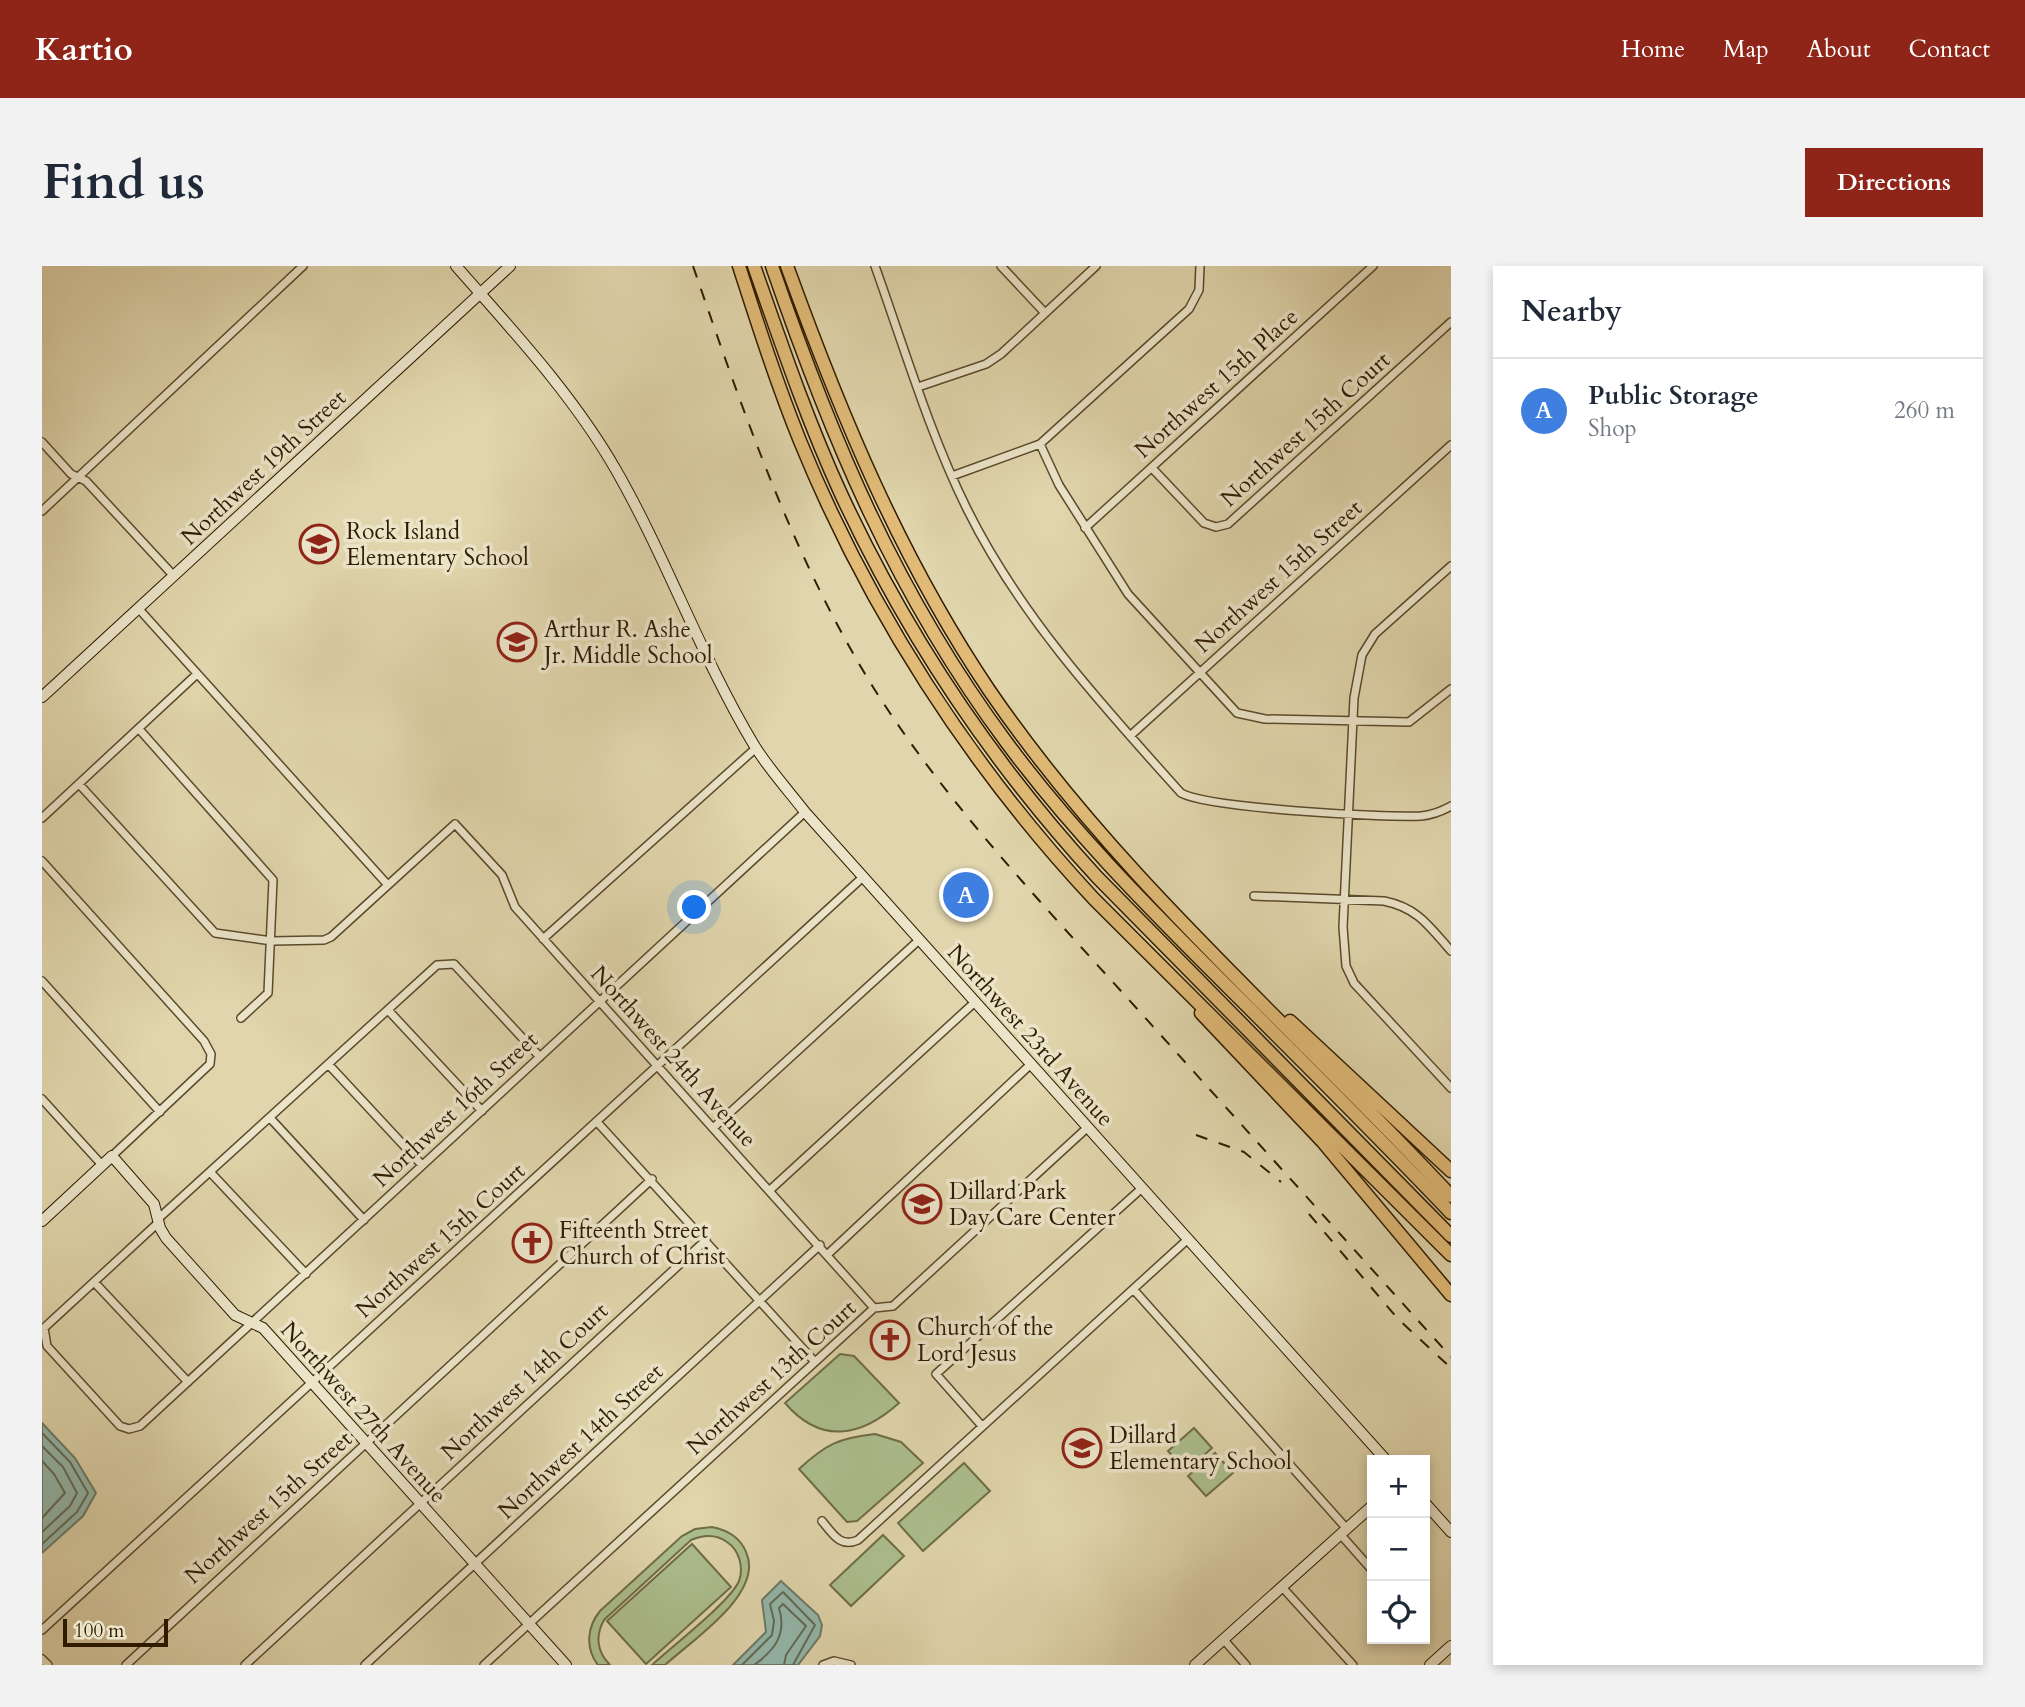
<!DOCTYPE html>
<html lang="en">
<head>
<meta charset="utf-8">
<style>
	:root { --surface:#fff; --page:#f2f2f3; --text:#1f2937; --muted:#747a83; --line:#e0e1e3; --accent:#8f2418 }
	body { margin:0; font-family:Cardo,serif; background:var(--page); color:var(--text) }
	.controls { position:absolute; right:21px; bottom:21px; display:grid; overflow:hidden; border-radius:0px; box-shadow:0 4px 10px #0003 }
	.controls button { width:63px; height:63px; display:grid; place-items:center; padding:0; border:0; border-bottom:2px solid var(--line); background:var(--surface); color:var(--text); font:35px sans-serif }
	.scale { position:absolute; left:21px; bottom:18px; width:105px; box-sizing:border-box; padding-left:7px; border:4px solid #2f1c00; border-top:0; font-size:19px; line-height:24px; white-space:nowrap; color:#2f1c00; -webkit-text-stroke:5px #ebe4c9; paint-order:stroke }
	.you { position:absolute; left:653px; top:642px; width:24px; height:24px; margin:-18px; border:5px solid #fff; border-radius:50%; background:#1a73e8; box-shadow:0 0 0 10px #1a73e833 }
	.badge { display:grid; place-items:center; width:46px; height:46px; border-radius:50%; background:var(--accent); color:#fff; font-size:23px; font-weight:700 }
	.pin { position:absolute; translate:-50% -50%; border:4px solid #fff; box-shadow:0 2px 7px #0006 }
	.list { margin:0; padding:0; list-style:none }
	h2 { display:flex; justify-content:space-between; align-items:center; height:91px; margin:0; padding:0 28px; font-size:30px }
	h2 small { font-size:23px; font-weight:400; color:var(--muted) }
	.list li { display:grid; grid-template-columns:46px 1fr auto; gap:21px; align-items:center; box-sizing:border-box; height:105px; padding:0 28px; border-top:2px solid var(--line) }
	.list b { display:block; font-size:26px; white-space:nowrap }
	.list p { margin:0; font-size:23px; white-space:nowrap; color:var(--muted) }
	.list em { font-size:23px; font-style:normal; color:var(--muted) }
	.icon { flex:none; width:38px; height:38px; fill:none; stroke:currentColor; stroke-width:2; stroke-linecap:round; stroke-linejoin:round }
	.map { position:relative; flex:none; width:1409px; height:1399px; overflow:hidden; border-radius:0px }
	header { display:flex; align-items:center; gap:42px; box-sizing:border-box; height:98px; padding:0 35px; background:var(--accent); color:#fff }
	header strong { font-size:33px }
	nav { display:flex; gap:38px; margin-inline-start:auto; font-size:24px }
	.intro { display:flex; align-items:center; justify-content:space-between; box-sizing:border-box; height:168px; padding:0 42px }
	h1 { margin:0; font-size:49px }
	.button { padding:18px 32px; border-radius:0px; background:var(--accent); color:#fff; font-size:24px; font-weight:700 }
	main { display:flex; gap:42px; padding:0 42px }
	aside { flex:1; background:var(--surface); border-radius:0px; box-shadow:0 4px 10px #0003 }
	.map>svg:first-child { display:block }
	.pitch { fill:#acbe8e; stroke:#6e6d47; stroke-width:2 }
	.water { fill:#94b8ac; stroke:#6c7a67; stroke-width:2 }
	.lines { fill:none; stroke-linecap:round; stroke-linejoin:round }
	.shore { stroke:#626a56; stroke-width:2 }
	.street-casing { stroke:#5b4a2b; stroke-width:10 }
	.secondary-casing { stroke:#2f1c00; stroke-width:12 }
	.highway-casing { stroke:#2f1c00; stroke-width:15 }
	.street { stroke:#ebe4c9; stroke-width:7 }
	.secondary { stroke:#ebe4c9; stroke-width:10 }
	.highway { stroke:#e0ba76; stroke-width:12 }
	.rail { stroke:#2f1c00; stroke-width:2; stroke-dasharray:12 12; stroke-linecap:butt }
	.labels { text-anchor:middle; stroke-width:7; stroke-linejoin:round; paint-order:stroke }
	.street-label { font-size:23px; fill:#2f1c00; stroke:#ebe4c9 }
	.poi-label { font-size:23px; fill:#2f1c00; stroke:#ebe4c9; text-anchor:start }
</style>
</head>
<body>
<header>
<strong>Kartio</strong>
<nav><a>Home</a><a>Map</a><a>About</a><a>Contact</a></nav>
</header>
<div class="intro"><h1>Find us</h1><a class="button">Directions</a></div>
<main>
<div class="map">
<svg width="1409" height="1399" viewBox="0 0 1409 1399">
	<rect width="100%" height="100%" fill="#e0d5ac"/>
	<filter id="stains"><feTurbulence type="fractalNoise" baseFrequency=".00286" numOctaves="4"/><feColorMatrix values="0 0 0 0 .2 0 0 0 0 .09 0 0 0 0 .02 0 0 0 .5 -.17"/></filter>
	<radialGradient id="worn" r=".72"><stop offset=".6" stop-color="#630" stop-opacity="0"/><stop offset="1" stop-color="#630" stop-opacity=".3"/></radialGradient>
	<path class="pitch" d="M798,1088L812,1090L857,1137C819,1171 779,1179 743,1137Z
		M1152,1162L1170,1182L1144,1205L1126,1185Z
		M833,1168L859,1176L881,1197L815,1255L805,1256L757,1203C784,1178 797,1172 833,1168Z
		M1173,1187L1191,1207L1164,1230L1146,1210Z
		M922,1197L948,1225L881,1285L856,1257Z
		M670,1261C685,1264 698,1271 704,1286C723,1327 650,1374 623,1399H610C629,1381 688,1336 697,1315C702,1301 697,1284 685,1276C674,1268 661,1269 649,1274L562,1354C553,1370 555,1386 568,1399H556C543,1382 545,1361 558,1345L640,1270L653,1263Z
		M841,1269L862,1290L809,1340L788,1319Z
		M650,1278L689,1321L604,1398L565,1355Z"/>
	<path class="water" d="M0,1157L33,1192L54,1227L41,1250L0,1287Z
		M739,1315L776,1349L780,1359L778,1370L756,1399H691L724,1366L720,1334Z"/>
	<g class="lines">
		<path class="shore" d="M0,1167L28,1196L46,1227L35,1246L0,1278
			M0,1180L21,1201L35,1227L28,1240L0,1266
			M0,1195L12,1208L23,1227L0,1252
			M700,1399L730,1369L732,1355L728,1338L741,1326L773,1359L751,1399
			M712,1399C733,1384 745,1368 737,1342L741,1338L764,1360L744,1389L742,1399"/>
		<defs>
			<path id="street" d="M833,0C862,81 887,166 925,243C978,350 1060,439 1139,527C1166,542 1341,552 1379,550C1389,549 1400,545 1409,540
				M959,0L1003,47
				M876,121L944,98L959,88L1054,0
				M0,176L29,208L44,215L131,309
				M998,178L1017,219L1086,328L1195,447L1223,453L1367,456L1409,423
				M1110,202L1162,257L1174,261L1186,258L1409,56
				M910,210L998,178L1147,43L1157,24L1158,0
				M0,245L261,0
				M1043,262L1331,0
				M1409,300L1333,368L1320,389L1312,432L1301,661L1304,700L1312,717L1409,822
				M96,342L345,618
				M97,463L231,614L226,727L199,752
				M1088,470L1409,179
				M37,518L173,667L230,675L282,674L289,671L413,558L460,609L473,641L832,1042
				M0,552L155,408
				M0,595L162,775L169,788L168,798L70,890
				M1212,630L1342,635C1376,642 1387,660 1409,685
				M501,673L714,482
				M0,715L118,846
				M346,744L440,845
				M287,799L380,899
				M0,833L60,899
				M229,853L322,954
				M556,857L773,1096
				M671,862L877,674
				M169,907L264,1008
				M728,924L933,736
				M117,952L395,699L412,698L498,791
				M117,956L2,1062L5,1080L78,1160L87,1163L98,1160L763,546
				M786,988L989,798
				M53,1017L146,1116
				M1092,1024L1305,1263
				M940,1160L894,1108L1100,922
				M780,1255C791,1268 798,1282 816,1274L1145,974
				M1299,1269L1330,1304
				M1240,1321L1311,1399
				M0,1364L821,611
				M1182,1374L1204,1399
				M0,1393L6,1399
				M84,1399L610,913
				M203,1399L664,974
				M323,1399L778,979
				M442,1399L832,1042L851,1040L1046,861
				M781,1399L792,1395L809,1399"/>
			<path id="secondary" d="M414,0C471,65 531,129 574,204C625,293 659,391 712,479C726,502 746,524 763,546L1344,1194
				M0,431L468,0
				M0,955L70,890L112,938L118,962L124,972L193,1049L221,1062L524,1399
				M1383,1237L1409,1266
				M1153,1399L1330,1240
				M1388,1399L1409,1380"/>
			<path id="highway" d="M697,0C716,59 735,118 758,175C827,344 928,500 1052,633L1409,989
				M712,0C739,77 765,154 799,228C864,368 951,498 1055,611L1409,970
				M730,0C790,174 854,328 965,477C1028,562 1101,636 1175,710C1254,789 1333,867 1409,947
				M745,0C799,149 858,292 947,424C1076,613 1254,763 1409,930
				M1159,747L1280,875L1409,1029
				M1248,755L1409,905"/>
		</defs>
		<use href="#street" class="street-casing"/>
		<use href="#secondary" class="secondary-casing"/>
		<use href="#highway" class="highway-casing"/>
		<use href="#street" class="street"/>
		<use href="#secondary" class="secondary"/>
		<use href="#highway" class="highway"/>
		<path class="rail" d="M651,0C701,145 750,290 831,421C901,532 991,628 1079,725C1189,847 1299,969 1409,1091
			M1154,869L1202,886L1239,916
			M1267,948L1356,1053L1409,1102"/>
	</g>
	<defs>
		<symbol id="school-ring" viewBox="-11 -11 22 22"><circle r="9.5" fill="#ebe4c9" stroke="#8f2418" stroke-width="1.5"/><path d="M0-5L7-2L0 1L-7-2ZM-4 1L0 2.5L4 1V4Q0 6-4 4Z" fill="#8f2418"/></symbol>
		<symbol id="church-ring" viewBox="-11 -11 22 22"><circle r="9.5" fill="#ebe4c9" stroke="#8f2418" stroke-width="1.5"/><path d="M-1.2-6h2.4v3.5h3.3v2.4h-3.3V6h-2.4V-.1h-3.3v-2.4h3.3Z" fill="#8f2418"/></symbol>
	</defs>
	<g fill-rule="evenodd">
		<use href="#school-ring" x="255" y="256" width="44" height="44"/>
		<use href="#school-ring" x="453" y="354" width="44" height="44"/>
		<use href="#school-ring" x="858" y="916" width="44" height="44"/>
		<use href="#church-ring" x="468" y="955" width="44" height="44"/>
		<use href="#church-ring" x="826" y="1052" width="44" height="44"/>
		<use href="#school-ring" x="1018" y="1160" width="44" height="44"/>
	</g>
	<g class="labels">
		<g class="street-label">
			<text transform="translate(1174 117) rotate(-42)" y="8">Northwest 15th Place</text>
			<text transform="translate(1263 163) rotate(-42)" y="8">Northwest 15th Court</text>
			<text transform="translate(221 201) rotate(-43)" y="8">Northwest 19th Street</text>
			<text transform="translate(1236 310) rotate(-42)" y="8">Northwest 15th Street</text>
			<text transform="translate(989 769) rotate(48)" y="8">Northwest 23rd Avenue</text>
			<text transform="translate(632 790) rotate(48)" y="8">Northwest 24th Avenue</text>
			<text transform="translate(413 843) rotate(-43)" y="8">Northwest 16th Street</text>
			<text transform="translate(398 974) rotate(-42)" y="8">Northwest 15th Court</text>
			<text transform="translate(729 1111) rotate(-42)" y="8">Northwest 13th Court</text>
			<text transform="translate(482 1115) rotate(-43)" y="8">Northwest 14th Court</text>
			<text transform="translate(322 1146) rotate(48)" y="8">Northwest 27th Avenue</text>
			<text transform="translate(538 1175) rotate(-43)" y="8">Northwest 14th Street</text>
			<text transform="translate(226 1241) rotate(-42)" y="8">Northwest 15th Street</text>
		</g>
		<g class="poi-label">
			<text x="304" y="273">Rock Island<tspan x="304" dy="26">Elementary School</tspan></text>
			<text x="502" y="371">Arthur R. Ashe<tspan x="502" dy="26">Jr. Middle School</tspan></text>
			<text x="907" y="933">Dillard Park<tspan x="907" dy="26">Day Care Center</tspan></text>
			<text x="517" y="972">Fifteenth Street<tspan x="517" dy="26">Church of Christ</tspan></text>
			<text x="875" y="1069">Church of the<tspan x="875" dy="26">Lord Jesus</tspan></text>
			<text x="1067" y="1177">Dillard<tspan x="1067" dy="26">Elementary School</tspan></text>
		</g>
	</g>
	<rect width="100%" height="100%" filter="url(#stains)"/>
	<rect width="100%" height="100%" fill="url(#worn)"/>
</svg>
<div class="controls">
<button>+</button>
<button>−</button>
<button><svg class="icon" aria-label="locate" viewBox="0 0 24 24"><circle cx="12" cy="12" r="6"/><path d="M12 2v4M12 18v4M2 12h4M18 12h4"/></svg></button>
</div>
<div class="scale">100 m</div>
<div class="you"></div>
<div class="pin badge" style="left:924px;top:629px;background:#3f7fe0">A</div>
</div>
<aside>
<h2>Nearby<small></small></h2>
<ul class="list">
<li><span class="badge" style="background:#3f7fe0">A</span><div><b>Public Storage</b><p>Shop</p></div><em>260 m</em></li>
</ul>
</aside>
</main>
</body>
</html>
